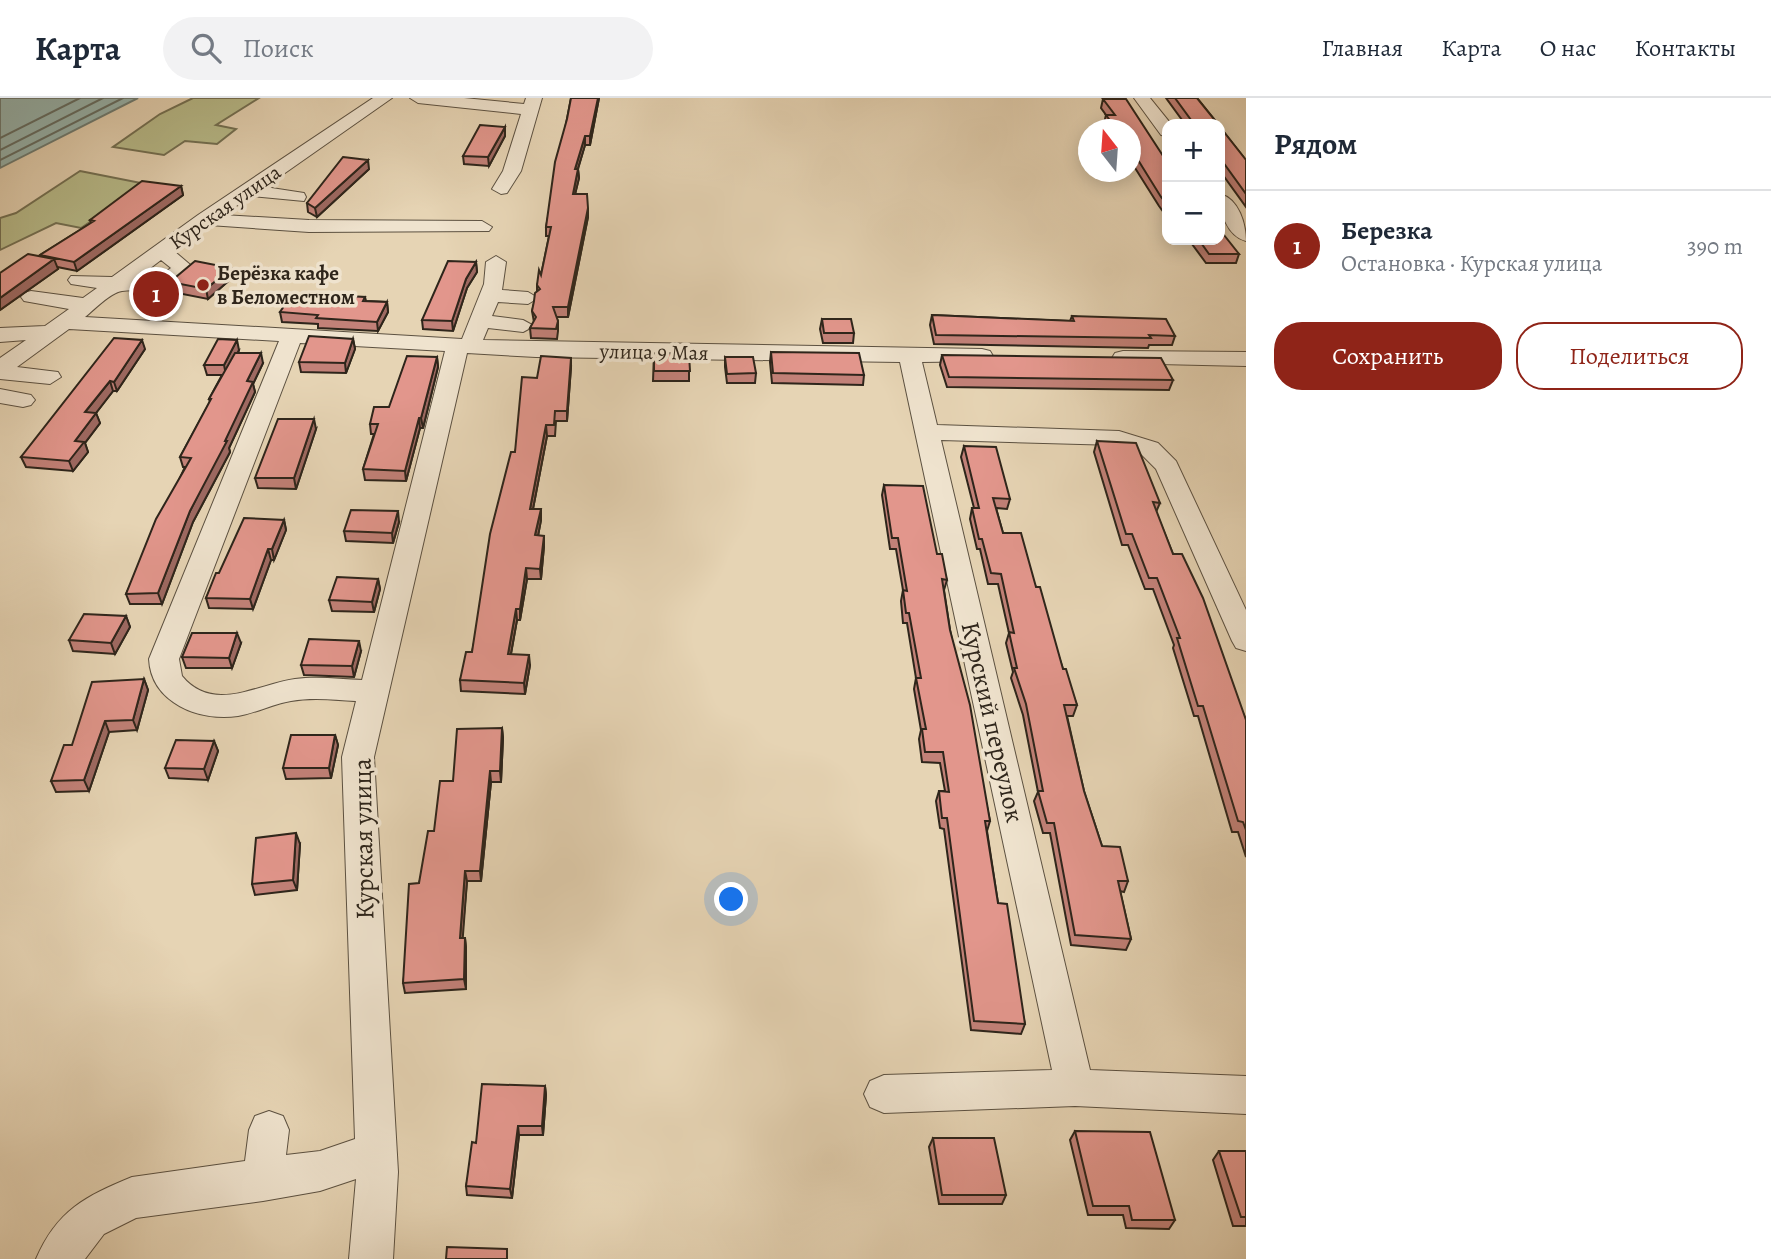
<!DOCTYPE html>
<html lang="ru">
<head>
<meta charset="utf-8">
<style>
	:root { --surface:#fff; --page:#f2f2f3; --text:#1f2937; --muted:#747a83; --line:#e0e1e3; --accent:#8f2418 }
	body { margin:0; font-family:Alegreya,serif; background:var(--page); color:var(--text) }
	.controls { position:absolute; right:21px; top:21px; display:grid; overflow:hidden; border-radius:14px; box-shadow:0 4px 18px #0003 }
	.controls button { width:63px; height:63px; display:grid; place-items:center; padding:0; border:0; border-bottom:2px solid var(--line); background:var(--surface); color:var(--text); font:35px sans-serif }
	.compass { position:absolute; left:1078px; top:21px; width:63px; height:63px; border-radius:50%; background:var(--surface); box-shadow:0 4px 18px #0003; rotate:343deg }
	.you { position:absolute; left:732px; top:802px; width:24px; height:24px; margin:-18px; border:5px solid #fff; border-radius:50%; background:#1a73e8; box-shadow:0 0 0 10px #1a73e833 }
	.badge { display:grid; place-items:center; width:46px; height:46px; border-radius:50%; background:var(--accent); color:#fff; font-size:23px; font-weight:700 }
	.pin { position:absolute; translate:-50% -50%; border:4px solid #fff; box-shadow:0 2px 7px #0006 }
	.list { margin:0; padding:0; list-style:none }
	h2 { display:flex; justify-content:space-between; align-items:center; height:91px; margin:0; padding:0 28px; font-size:30px }
	h2 small { font-size:23px; font-weight:400; color:var(--muted) }
	.list li { display:grid; grid-template-columns:46px 1fr auto; gap:21px; align-items:center; box-sizing:border-box; height:112px; padding:0 28px; border-top:2px solid var(--line) }
	.list b { display:block; font-size:26px; white-space:nowrap }
	.list p { margin:0; font-size:23px; white-space:nowrap; color:var(--muted) }
	.list em { font-size:23px; font-style:normal; color:var(--muted) }
	.actions { display:flex; gap:14px; padding:21px 28px }
	.actions a { flex:1; padding:16px 0; border:2px solid var(--accent); border-radius:28px; text-align:center; font-size:24px; color:var(--accent) }
	.actions .main { background:var(--accent); color:#fff }
	.icon { flex:none; width:38px; height:38px; fill:none; stroke:currentColor; stroke-width:2; stroke-linecap:round; stroke-linejoin:round }
	.map { position:relative; flex:none; width:1246px; height:1161px; overflow:hidden }
	header { display:flex; align-items:center; gap:42px; box-sizing:border-box; height:98px; padding:0 35px; background:var(--surface); border-bottom:2px solid var(--line) }
	header strong { font-size:33px }
	nav { display:flex; gap:38px; margin-inline-start:auto; font-size:24px }
	.search { width:490px; height:63px; background:var(--page); display:flex; align-items:center; gap:18px; box-sizing:border-box; padding:0 24px; border-radius:38px; color:var(--muted); font-size:26px }
	main { display:flex }
	aside { flex:1; background:var(--surface) }
	.map>svg:first-child { display:block }
	.green { fill:#b8bc8b; stroke:#737053; stroke-width:2 }
	.water { fill:#97b7b2; stroke:#6d7d76; stroke-width:2 }
	.lines { fill:none; stroke-linecap:round; stroke-linejoin:round }
	.shore { stroke:#626e66; stroke-width:2 }
	.minor-casing { stroke:#5c5141; stroke-width:2 }
	.minor { fill:#efe3ce; fill-rule:evenodd }
	.wall { fill:#c28178; stroke:#2e251b; stroke-width:2 }
	.shaded-wall { fill:#9e6962; stroke:#2e251b; stroke-width:2 }
	.building { fill:#e2968c; stroke:#2e251b; stroke-width:2 }
	.poi-dot { fill:#8f2418; stroke:#efe3ce; stroke-width:2.5 }
	.labels { text-anchor:middle; stroke-width:7; stroke-linejoin:round; paint-order:stroke }
	.far-street-label { font-size:21px; fill:#2e251b; stroke:#efe3ce }
	.far-poi-label { font-size:21px; font-weight:bold; fill:#2e251b; stroke:#efe3ce; text-anchor:start }
	.street-label { font-size:26px; fill:#2e251b; stroke:#efe3ce }
</style>
</head>
<body>
<header>
<strong>Карта</strong>
<div class="search"><svg class="icon" aria-label="search" viewBox="0 0 24 24"><circle cx="10" cy="10" r="6"/><path d="M15 15l6 6"/></svg>Поиск</div>
<nav><a>Главная</a><a>Карта</a><a>О нас</a><a>Контакты</a></nav>
</header>
<main>
<div class="map">
<svg width="1246" height="1161" viewBox="0 0 1246 1161">
	<rect width="100%" height="100%" fill="#e6d4b4"/>
	<filter id="stains"><feTurbulence type="fractalNoise" baseFrequency=".00286" numOctaves="4"/><feColorMatrix values="0 0 0 0 .2 0 0 0 0 .09 0 0 0 0 .02 0 0 0 .5 -.17"/></filter>
	<radialGradient id="worn" r=".72"><stop offset=".6" stop-color="#630" stop-opacity="0"/><stop offset="1" stop-color="#630" stop-opacity=".3"/></radialGradient>
	<path class="green" d="M193,0H259L216,27L236,31L217,46L185,43L164,57L113,49L160,16Z
		M80,73L146,86L81,130L56,125L0,152V120L16,115Z"/>
	<path class="water" d="M0,0H138L0,70Z"/>
	<g class="lines">
		<path class="shore" d="M0,40L80,0
			M0,52L103,0
			M0,62L123,0"/>
		<defs>
			<path id="minor" d="M373,0H392L265,89L304,95L306,99L304,103L251,98L223,117L309,122L482,123L492,129L489,133L309,134L209,127L174,153L194,170C172,200 152,189 122,193C110,195 95,211 85,219L462,241L484,186L486,164L496,158L506,164L502,192L528,194L538,200L528,206L498,204L492,218L523,222L534,228L523,234L488,230L483,242L982,251L990,253L993,258L990,263L922,264L937,327L1119,333L1158,345L1176,363L1246,512V553L1236,550L1232,543L1156,371L1140,355L1117,347L941,342L1090,972L1246,978V1016L1075,1008L884,1015L870,1009L864,996L870,983L884,977L1052,972L900,264L536,259L467,255L374,659L398,1074L393,1161H349L356,1081L320,1093L263,1103L136,1120L104,1136L85,1161H36C57,1112 86,1098 132,1079L245,1063L249,1032L255,1018L269,1013L283,1018L289,1032L286,1057L320,1053L355,1041L342,659L356,603C335,602 313,599 291,603C273,606 256,615 238,618C200,624 151,605 149,561L279,243L69,231L17,269L58,274L61,279L50,286L0,281V260L26,242L0,244V230L45,228L69,211L24,203L21,199L24,195L31,193L83,200L97,190L71,186L68,182L71,178L112,179L198,117ZM161,162L171,170L154,182L136,181ZM300,245L445,253L362,582C340,581 317,578 295,581C258,586 213,616 182,578L179,561Z
				M410,0H464L524,6L526,0H542L521,73L507,95L501,96L492,91L503,73L521,16L418,5Z
				M1134,0H1150L1171,26H1167V38L1161,37Z
				M1220,96C1239,101 1246,126 1246,143C1227,138 1219,113 1220,96Z
				M1123,253L1246,254V268L1115,265L1112,260L1115,255Z
				M0,291L31,297L35,302L31,307L23,309L0,305Z"/>
		</defs>
		<use href="#minor" class="minor-casing"/>
		<use href="#minor" class="minor"/>
	</g>
	<path class="wall" d="M571,0H599L590,47H585L578,71L579,80L575,96L588,119L568,219H556L558,223V233L557,241L531,240L530,230L534,224L532,213L537,194V187L541,177L549,138H546V129Z
		M1166,0H1197L1218,26H1185Z
		M1103,1L1167,64V119L1159,108L1130,62V32H1108L1104,25L1106,17L1101,10Z
		M505,29V38L489,68L464,66L463,58Z
		M1220,29L1246,62V109L1220,73Z
		M369,71L317,119L308,114L307,105Z
		M181,88L183,97L77,173L57,169L58,171L0,212L40,158V157L91,125L90,122Z
		M1189,142H1220L1239,156L1236,165H1206Z
		M476,164L477,174L467,190L453,233L423,231L422,222Z
		M233,179L208,201L172,194L170,184Z
		M365,199L366,203L387,204L388,214L378,233L318,230V226L282,224L280,214Z
		M932,217L1070,223L1072,218L1175,238L1172,247H1149L1148,250L934,246L930,227Z
		M822,221L854,235L853,245H823L820,231Z
		M353,241L355,251L346,275L301,274L299,264Z
		M145,251L117,293H113L96,315L100,325L85,345L88,354L73,373L26,369L21,359Z
		M239,252L238,255L263,265L253,286L255,294L229,350L230,354L193,424L162,506H130L126,496L185,369H183L180,359L210,304L209,301L222,277H207L204,267Z
		M771,254L864,277L863,287L772,285L770,264Z
		M654,255L689,256V283H653Z
		M942,257L1173,282L1169,292L947,289L940,267Z
		M437,259L438,269L423,330H420L406,383L365,382L363,371L374,336H371L370,326L389,309Z
		M725,259L756,275L755,285H727L725,269Z
		M571,269L567,323H556L555,338H547L533,411L541,422L538,438H544V448L541,481H527L520,522H517L511,556L530,567L525,596L461,593L460,582L472,554L515,354L537,280Z
		M316,331L296,391L258,390L255,380Z
		M1097,343L1160,405L1156,414L1173,456L1246,622V759L1238,734H1232L1198,618H1194L1173,550L1174,547L1153,491H1145L1128,447H1122L1094,354Z
		M964,348L1010,401L1007,411L996,410L1003,435L1036,489L1063,571L1077,607L1073,618H1067L1084,693L1102,748L1128,783L1124,794L1120,793L1131,841L1126,852L1071,847L1050,735H1043L1034,703L1038,694L1023,617L1011,580L1013,574L1006,545L1009,535L998,486H988L980,451H977L970,421L972,410H974L961,359Z
		M884,387L937,456L947,482L944,492L950,532L990,723L987,733L998,805L1025,926L1021,936L971,932L944,731L940,730L936,703L939,693H945L940,665L922,664L919,641L921,632L914,591L916,580L907,525H903L901,503L903,492L896,451H890L882,397Z
		M284,422L286,432L274,462H271L253,511L209,510L206,500L219,475Z
		M399,424L393,445L346,443L344,433Z
		M378,481L380,491L374,514L332,513L329,502Z
		M126,518L130,529L115,556L73,553L69,542Z
		M241,545L232,570H186L182,559Z
		M361,553L354,579L304,577L301,567Z
		M144,581L148,592L137,632L109,634L89,693L56,694L51,683L72,647Z
		M502,630L503,640L501,684H491L481,783H467L462,840H465L466,850V891L405,895L403,885L419,785L453,683Z
		M335,637L338,647L331,680L286,681L283,670Z
		M214,643L218,653L208,682L169,680L165,670Z
		M300,746L297,792L255,797L252,786Z
		M545,988L546,997L543,1037H519L512,1100L467,1097L466,1088L476,1045Z
		M1075,1033L1175,1122L1169,1131L1126,1130L1123,1117H1088L1070,1042Z
		M933,1040L1006,1097L1002,1106H939L929,1049Z
		M1219,1053H1246V1128H1233L1213,1062Z"/>
	<path class="shaded-wall" d="M598,0H599L590,47V38Z
		M505,29V38L489,68L488,59Z
		M585,38V47L575,80V71Z
		M368,62L369,71L317,119L315,110Z
		M578,71L579,80L573,105V96Z
		M181,88L183,97L77,173L74,164Z
		M588,110V119L568,219V209Z
		M54,161L58,171L0,212V200Z
		M476,164L477,174L467,190L453,233L452,223L466,181Z
		M231,170L233,179L208,201L206,191Z
		M387,204L388,214L378,233L377,224Z
		M353,241L355,251L346,275L345,265Z
		M142,242L145,251L117,293L114,284Z
		M237,242L239,252L226,277L224,267Z
		M261,255L263,265L253,286L255,294L229,350L230,354L193,424L162,506L158,495L190,413L225,343L247,283Z
		M437,259L438,269L423,330L421,320Z
		M571,260V269L567,323V313Z
		M110,283L113,293L89,324L85,314Z
		M96,315L100,325L85,345L88,354L73,373L69,363L75,343Z
		M419,320L420,330L406,383L405,373Z
		M314,321L316,331L296,391L294,380Z
		M546,327L547,338L531,421L530,411Z
		M541,411V422L536,448L535,437Z
		M398,413L399,424L393,445L392,435Z
		M284,422L286,432L274,462L272,451Z
		M544,438V448L541,481L540,471Z
		M268,451L271,462L253,511L250,501Z
		M526,470L527,481L520,522V511Z
		M378,481L380,491L374,514L372,504Z
		M516,511L517,522L509,566L508,556Z
		M126,518L130,529L115,556L111,545Z
		M237,535L241,545L232,570L229,560Z
		M359,543L361,553L354,579L352,568Z
		M529,557L530,567L525,596L524,585Z
		M144,581L148,592L137,632L133,622Z
		M105,623L109,634L89,693L84,682Z
		M502,630L503,640L501,684L500,673Z
		M335,637L338,647L331,680L329,670Z
		M214,643L218,653L208,682L204,671Z
		M490,673L491,684L481,783L480,773Z
		M296,735L300,746L297,792L293,782Z
		M465,773L467,783L462,850L460,840Z
		M465,840L466,850V891L464,881Z
		M545,988L546,997L543,1037L542,1028Z
		M518,1028L519,1037L512,1100L510,1091Z"/>
	<path class="building" d="M571,0H598L590,38H585L575,71H578L573,96H587L588,110L568,209H553L558,223L556,231L530,230L536,219L532,213L534,203L535,195L540,191L537,187L539,172L541,177L551,129H546L555,64L567,21Z
		M1175,0H1197L1218,26H1194Z
		M1103,1H1126L1167,64V106L1161,99L1130,49V32H1117L1106,17H1115Z
		M480,27L505,29L488,59L463,58Z
		M1220,29L1246,62V96L1220,60Z
		M343,59L368,62L315,110L307,105Z
		M142,83L181,88L74,164L40,157L94,123L90,122Z
		M1220,132L1239,156H1209L1199,142H1220Z
		M28,156L54,161L0,200V175Z
		M195,163L231,170L206,191L170,184Z
		M448,163L476,164L466,181L452,223L422,222Z
		M293,195L365,199L363,203L387,204L377,224L316,220L318,217L280,214Z
		M932,217L1074,223L1072,218L1166,221L1175,238L1149,237L1151,240L936,237Z
		M822,221H851L854,235H824Z
		M309,238L353,241L345,265L299,264Z
		M114,240L142,242L114,284L110,283L85,314L96,315L75,343L84,344L69,363L21,359Z
		M218,241L237,242L224,267H204Z
		M771,254L859,255L864,277L773,275Z
		M235,255H261L247,283L253,284L225,343H227L190,413L158,495L126,496L156,421L191,360L180,359L211,301H209Z
		M654,255L689,256L690,273H654Z
		M942,257L1161,260L1173,282L949,279Z
		M407,258L437,259L421,320H419L405,373L363,371L378,326H370L374,309H389Z
		M541,258L571,260L567,313H555L554,327H546L530,411H541L535,437L544,438L540,471L526,470L520,511H516L508,556L529,557L524,585L460,582L466,554H472L490,436L511,354H515L522,279L537,280Z
		M725,259H753L756,275L727,276Z
		M278,321H314L294,380H255Z
		M1097,343L1136,345L1160,405L1153,404L1173,456H1182L1203,500L1246,622V732L1243,724L1238,723L1203,608H1198L1177,540H1180L1157,480H1149L1132,436H1126Z
		M964,348L996,349L1010,401L993,400L1003,435H1021L1036,489H1040L1063,571H1066L1077,607H1064L1084,693L1102,748L1120,749L1128,783H1118L1131,841L1075,837L1054,725H1047L1038,693H1043L1026,606L1014,570H1017L1009,534L1014,535L1001,476L991,475L982,441H979L972,410H979Z
		M884,387L923,388L937,456H942L947,482L942,481L950,532L970,607L990,723H985L998,805L1007,806L1025,926L974,923L947,720H942L939,693L949,694L943,654H925L922,631H926L916,580H921L909,515H906L903,492L907,493L898,440H892Z
		M351,412L398,413L392,435L344,433Z
		M244,420L284,422L272,451H268L250,501L206,500L216,475H219Z
		M337,479L378,481L372,504L329,502Z
		M84,516L126,518L111,545L69,542Z
		M192,535H237L229,560L182,559Z
		M309,541L359,543L352,568L301,567Z
		M144,581L133,622L105,623L84,682L51,683L64,647H72L92,584Z
		M502,630L500,673H490L480,773H465L460,840H465L464,881L403,885L409,786L419,785L428,733H434L440,683H453L457,631Z
		M291,637H335L329,670H283Z
		M176,642L214,643L204,671L165,670Z
		M296,735L293,782L252,786L256,740Z
		M482,986L545,988L542,1028H518L510,1091L466,1088L472,1044L476,1045Z
		M1075,1033L1150,1034L1175,1122H1132L1129,1108H1093Z
		M933,1040H994L1006,1097H942Z
		M1219,1053H1246V1119H1241Z
		M447,1149L507,1151V1161H446Z"/>
	<circle class="poi-dot" cx="203" cy="187" r="7"/>
	<g class="labels">
		<g class="far-street-label">
			<text transform="translate(225 109) rotate(-35)" y="7">Курская улица</text>
			<text transform="translate(654 254) rotate(1)" y="7">улица 9 Мая</text>
		</g>
		<g class="far-poi-label">
			<text x="217" y="182">Берёзка кафе<tspan x="217" dy="24">в Беломестном</tspan></text>
		</g>
		<g class="street-label">
			<text transform="translate(993 624) rotate(77)" y="9">Курский переулок</text>
			<text transform="translate(363 741) rotate(-91)" y="9">Курская улица</text>
		</g>
	</g>
	<rect width="100%" height="100%" filter="url(#stains)"/>
	<rect width="100%" height="100%" fill="url(#worn)"/>
</svg>
<div class="controls">
<button>+</button>
<button>−</button>
</div>
<svg class="compass" viewBox="-18 -18 36 36"><path d="M0-13l5 13h-10z" fill="#e53935"/><path d="M0 13l5-13h-10z" fill="#747a83"/></svg>
<div class="you"></div>
<div class="pin badge" style="left:156px;top:196px">1</div>
</div>
<aside>
<h2>Рядом<small></small></h2>
<ul class="list">
<li><span class="badge">1</span><div><b>Березка</b><p>Остановка · Курская улица</p></div><em>390 m</em></li>
</ul>
<div class="actions"><a class="main">Сохранить</a><a>Поделиться</a></div>
</aside>
</main>
</body>
</html>
